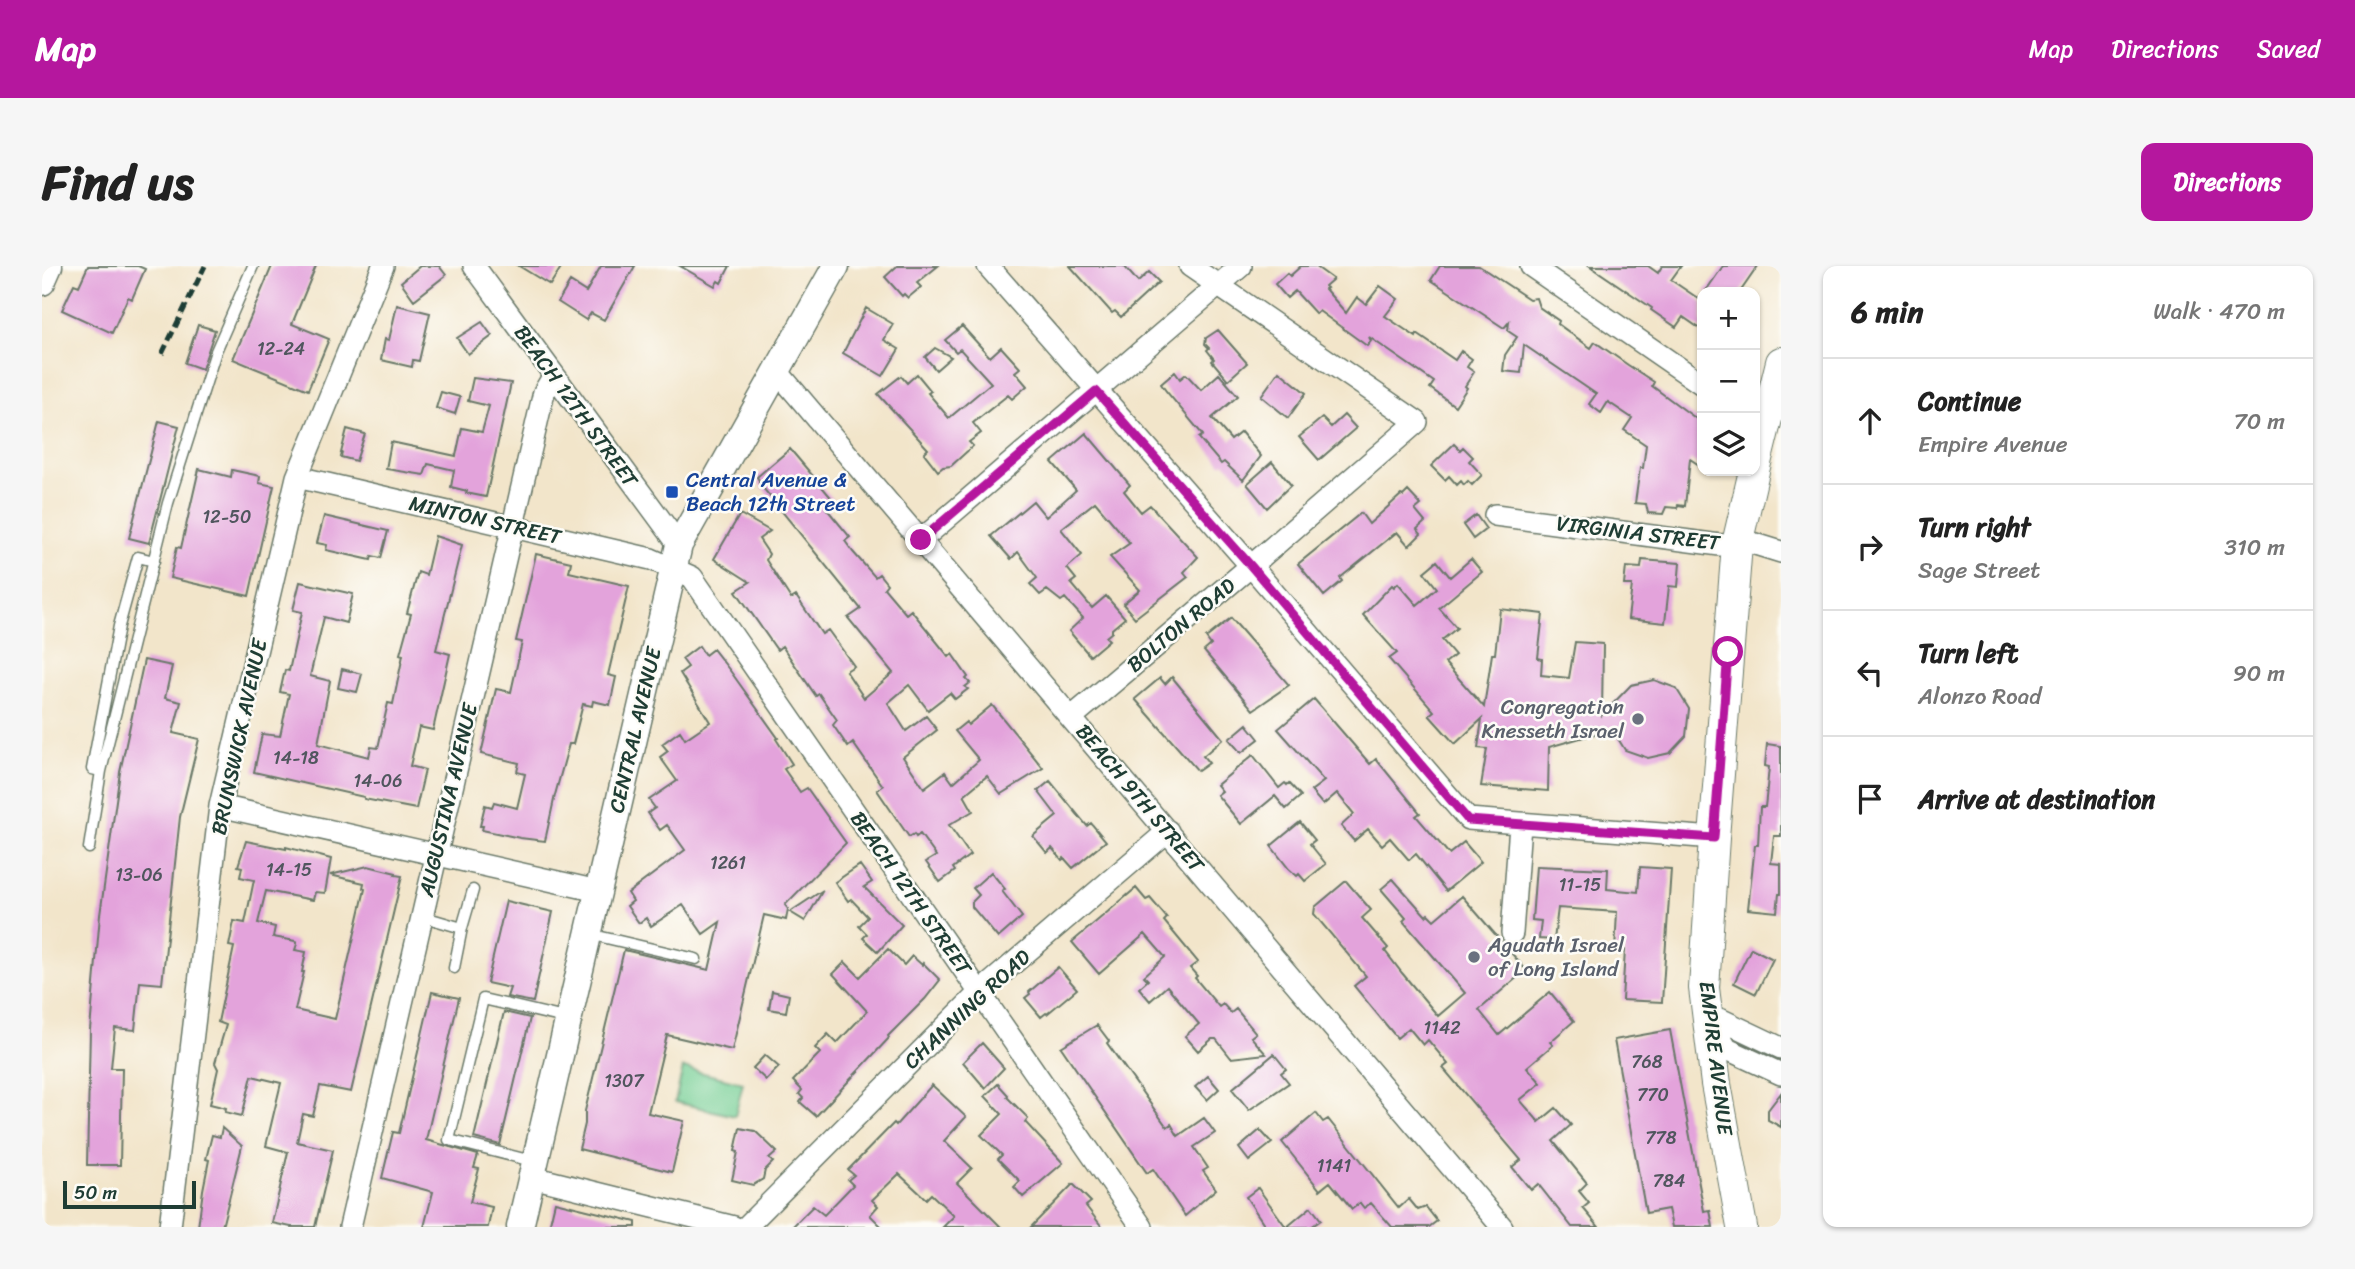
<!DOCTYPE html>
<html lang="en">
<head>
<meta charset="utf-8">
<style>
	:root { --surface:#fff; --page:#f6f6f6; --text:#222; --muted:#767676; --line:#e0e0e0; --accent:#b5179e }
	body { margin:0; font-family:Sriracha,sans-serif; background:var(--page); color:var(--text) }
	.controls { position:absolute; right:21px; top:21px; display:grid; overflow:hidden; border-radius:14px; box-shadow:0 2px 5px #0004 }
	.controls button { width:63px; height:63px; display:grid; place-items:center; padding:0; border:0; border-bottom:2px solid var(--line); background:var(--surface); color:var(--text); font:35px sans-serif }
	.scale { position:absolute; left:21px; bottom:18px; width:133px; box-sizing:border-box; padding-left:7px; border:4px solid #1f3d34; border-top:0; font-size:19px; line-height:24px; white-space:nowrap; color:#1f3d34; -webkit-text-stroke:5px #fdfcf7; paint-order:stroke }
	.stop { position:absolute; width:21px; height:21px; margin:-16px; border:5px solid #b5179e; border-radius:50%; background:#fff }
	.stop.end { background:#b5179e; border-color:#fff; box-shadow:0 2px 7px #0008 }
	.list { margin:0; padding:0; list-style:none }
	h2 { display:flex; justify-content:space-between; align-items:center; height:91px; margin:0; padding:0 28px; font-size:30px }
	h2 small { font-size:23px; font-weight:400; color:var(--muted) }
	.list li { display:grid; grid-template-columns:46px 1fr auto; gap:21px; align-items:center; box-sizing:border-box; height:126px; padding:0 28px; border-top:2px solid var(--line) }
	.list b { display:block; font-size:26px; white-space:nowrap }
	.list p { margin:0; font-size:23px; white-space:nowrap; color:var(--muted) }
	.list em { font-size:23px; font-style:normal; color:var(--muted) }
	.icon { flex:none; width:38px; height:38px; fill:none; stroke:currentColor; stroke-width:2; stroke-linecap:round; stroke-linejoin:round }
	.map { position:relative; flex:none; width:1739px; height:961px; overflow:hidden; border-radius:14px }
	header { display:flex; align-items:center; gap:42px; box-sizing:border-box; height:98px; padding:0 35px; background:var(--accent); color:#fff }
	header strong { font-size:33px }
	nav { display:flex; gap:38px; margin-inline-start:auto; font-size:24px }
	.intro { display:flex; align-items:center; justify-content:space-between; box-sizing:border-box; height:168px; padding:0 42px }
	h1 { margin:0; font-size:49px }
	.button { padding:18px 32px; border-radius:14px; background:var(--accent); color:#fff; font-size:24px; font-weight:700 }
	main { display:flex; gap:42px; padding:0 42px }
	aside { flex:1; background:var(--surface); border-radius:14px; box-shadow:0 2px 5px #0004 }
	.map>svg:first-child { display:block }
	.pitch { fill:#76cf95; stroke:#4a8664; stroke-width:2 }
	.building { fill:#e3a3db }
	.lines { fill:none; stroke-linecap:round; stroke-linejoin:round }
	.service-casing { stroke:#697868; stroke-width:13 }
	.minor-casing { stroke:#697868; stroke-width:24 }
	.tertiary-casing { stroke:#697868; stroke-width:29 }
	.secondary-casing { stroke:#697868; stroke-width:32 }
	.service { stroke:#fff; stroke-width:10 }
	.minor { stroke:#fff; stroke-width:21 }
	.tertiary { stroke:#fff; stroke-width:26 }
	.secondary { stroke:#fff; stroke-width:30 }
	.rail { stroke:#1f3d34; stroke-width:5; stroke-dasharray:10 5; stroke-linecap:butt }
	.route { stroke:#b5179e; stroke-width:9 }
	.transit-dot { fill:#1a4fb4; stroke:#fdfcf7; stroke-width:2.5 }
	.worship-dot { fill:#6b7280; stroke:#fdfcf7; stroke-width:2.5 }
	.labels { text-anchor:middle; stroke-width:5; stroke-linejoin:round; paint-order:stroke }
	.number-label { font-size:18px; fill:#50565e }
	.street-label { font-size:21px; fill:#1f3d34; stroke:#fdfcf7 }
	.transit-label { font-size:21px; fill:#164399; stroke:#fdfcf7; text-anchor:start }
	.worship-label { font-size:21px; fill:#5b616d; stroke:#fdfcf7; text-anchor:end }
</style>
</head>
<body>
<header>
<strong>Map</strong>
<nav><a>Map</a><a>Directions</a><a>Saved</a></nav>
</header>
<div class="intro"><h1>Find us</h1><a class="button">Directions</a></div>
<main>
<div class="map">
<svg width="1739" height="961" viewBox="0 0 1739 961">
	<rect width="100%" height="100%" fill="#fdfcf7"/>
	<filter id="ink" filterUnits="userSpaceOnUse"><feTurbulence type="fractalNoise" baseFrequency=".0143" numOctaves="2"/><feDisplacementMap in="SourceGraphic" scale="14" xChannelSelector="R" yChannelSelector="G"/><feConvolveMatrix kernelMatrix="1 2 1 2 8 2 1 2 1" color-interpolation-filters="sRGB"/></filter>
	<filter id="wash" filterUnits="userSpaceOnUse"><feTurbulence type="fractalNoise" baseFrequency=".00686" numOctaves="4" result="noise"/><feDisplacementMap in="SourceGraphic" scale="28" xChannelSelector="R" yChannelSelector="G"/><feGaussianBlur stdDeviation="1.57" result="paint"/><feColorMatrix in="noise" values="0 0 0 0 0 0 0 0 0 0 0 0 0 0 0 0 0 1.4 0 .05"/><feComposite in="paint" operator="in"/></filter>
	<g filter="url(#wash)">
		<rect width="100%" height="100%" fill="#f2e5ca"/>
		<path class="pitch" d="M641,802L701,817L693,850L633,836Z"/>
		<g id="blocks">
			<path class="building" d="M46,0H96L103,3L90,33L86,31L70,67L20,44L32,18L37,20Z
				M230,0H274L250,58L287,73L266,124L191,93Z
				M378,0H397L404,9L372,34L359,16Z
				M477,0H520L508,19Z
				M559,0H593L562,54L549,47L544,54L516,36L528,16L544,26Z
				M638,0H688L679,17L676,15L673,20Z
				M855,0H896L875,17L879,21L866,32L862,28L860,30L843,11Z
				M1028,0H1082L1096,16L1107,6L1117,16L1079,51L1073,45L1070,47Z
				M1259,0H1273L1291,13L1283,20L1285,22L1283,23L1304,47L1315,31L1324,38L1338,20L1356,33L1343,50L1374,71L1375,68L1413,94L1419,85L1430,93L1425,101L1432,106L1423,120L1425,122L1413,140L1388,122L1392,116L1327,71L1329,75L1325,80L1277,45L1274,48L1253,25L1245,32L1233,18L1245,7L1248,10Z
				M1398,0H1437L1487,33L1494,32L1497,41L1517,55L1516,58L1549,82L1553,76L1586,99L1612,116L1610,120L1660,157V201L1648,193L1643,240L1636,239L1635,242L1624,241L1621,248L1606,247L1604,238L1593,237L1598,202H1601L1604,179L1582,164L1590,152L1566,136L1559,147L1547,138L1554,128L1482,79L1479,107L1461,105L1463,89L1475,71L1466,65L1467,56L1462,62L1389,14Z
				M1548,0H1606L1616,7L1620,0H1639L1629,14L1660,35V64L1641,51L1634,61L1609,44L1610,42Z
				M1681,0H1716L1698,26H1663Z
				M355,39L388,47L377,95L371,94L370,101L339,94L343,73L347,74Z
				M824,42L851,58L842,74L857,83L841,110L801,87Z
				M440,56L450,70L426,88L415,72Z
				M156,59L173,64L160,103L143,97Z
				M920,60L948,91L959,81L978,102L973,106L985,120L970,133L966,129L931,157L939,167L927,176L931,180L909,200L901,201L896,205L882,187L886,183L836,128L859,110L865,117L875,108L889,125L886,127L907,152L949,117L918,83L914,86L903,74Z
				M1176,64L1205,97L1186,114L1170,95L1172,93L1165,84L1167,82L1163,78L1164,72Z
				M893,82L909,91L894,104L883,91Z
				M1237,105L1264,127L1246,152L1219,130Z
				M1133,106L1138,113L1144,108L1159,124L1177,108L1196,130L1170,152L1189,174L1199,166L1219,190L1201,214L1182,196L1179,198L1157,172L1161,169L1124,125L1119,118Z
				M431,112L469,117L444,231L424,227L425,225L409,221L412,204L386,198L382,209L344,203L349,176L414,190L420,162L440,166L447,140L426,135Z
				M399,126L418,131L413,148L394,142Z
				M1302,149L1314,162L1277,194L1257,171L1280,152L1289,161Z
				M117,155L137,160L107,277L87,272Z
				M305,163L323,168L314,195L299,191L300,187H299Z
				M1044,167L1088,219L1082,225L1099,246L1108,239L1156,291L1142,306L1146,311L1093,352L1081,338L1098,324L1068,291L1088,277L1053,236L1019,263L1040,289L1025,302L1034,313L1029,317L1050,342L1064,330L1083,352L1070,363V366L1064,371L1067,374L1048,390L1027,365L1041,352L1023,332L1019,335L1005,324L998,329L988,318L995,312L976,286L969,293L949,270L991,235L1004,251L1034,224L1010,196Z
				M1412,178L1418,184L1421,181L1431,191L1427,195L1440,209L1430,219L1426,215L1422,219L1419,215L1415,219L1407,210L1403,214L1389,200Z
				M748,183L792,235L784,242L808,271L803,275L811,286L833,311L837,308L845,318L842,322L864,348L869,344L907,391L910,388L926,411L924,413L928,417L923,421L926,423L913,433L908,427L886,444L867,419L846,437L864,465L884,450L895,464L861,491L882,522L903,506L911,517L937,494L913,465L924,456L926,459L950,439L1001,502L959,528L945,510L922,529L931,545L907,559L928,589L911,602L913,605L898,616L884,596L894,590L878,568L874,571L872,568L867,571L835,524L841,520L811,477L806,481L791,459L795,454L777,428L774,430L740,380L735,384L694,325L708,316L672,293L698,248L728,265L717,273L727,288L724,294L749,333L754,330L780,368L786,364L812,400L804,405L822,432L851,407L806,352L819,343L717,217L718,216L715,211Z
				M1230,196L1249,219L1225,242L1205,218Z
				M157,203L189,211L190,204L218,210L217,217L232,220L207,330L128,312L135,281L139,282Z
				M1366,225L1379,239L1373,244L1383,256L1375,263L1379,268L1367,280L1355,266L1298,312L1300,315L1282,330L1256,298L1319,247L1327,258L1359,229L1361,230Z
				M1434,249L1444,263L1431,273L1421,259Z
				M282,250L346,265L339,292L330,290L329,294L284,284L285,279L275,277Z
				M393,270L420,279L394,384L408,388L391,464L377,461L368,500L383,504L374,543L322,533V531L212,506L220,468L238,470L247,428L238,426L243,404L247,405L260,346L251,344L258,316L311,328L304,357L282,351L268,410L288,415L276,478L327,491L329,481L336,482L346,437L351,438L361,389L358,388L369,348L365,347L376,306L384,309Z
				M494,288L529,296L527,306L587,320L566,409L574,411L568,439L551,435L550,440L541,438L531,478H527L513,529L503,575L478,572L440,564L441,560H438L443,539L450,541L452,536L475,542L483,508L475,506L477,497L439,488L454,423L469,426L480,376L474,375Z
				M1429,293L1440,306L1397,342L1415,362L1400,374L1413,389L1403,397L1442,441L1450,388H1453L1458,343L1501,348L1496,392L1500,393L1499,409L1527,412L1533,376L1561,378L1560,449L1589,419L1612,414L1634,422L1647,443L1644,470L1628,487L1606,492L1583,484L1570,463L1507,481L1506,525L1439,520L1445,483L1436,482L1440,453L1413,478L1387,449L1392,445L1347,393L1355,387L1321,349L1350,319L1352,321L1356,317L1375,339L1395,322L1382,306L1395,295L1408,311Z
				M1600,294L1638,297L1636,321L1627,320L1623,357L1586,353L1590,319H1582L1584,301L1599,302Z
				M1189,352L1247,419L1211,444L1162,385L1169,379L1164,372Z
				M657,380L663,389L671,383L689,406L736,472L734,473L750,498L742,503L758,526L765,522L804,577L743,639L746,643L744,654L722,649L690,784L625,769L606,847L642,855L630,906L537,883L543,858V845L582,684L667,704L678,656L661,668L641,639L609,660L604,652L597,657L585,640L591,635L586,627L643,584L625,559L618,564L606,547L613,542L607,534L635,515L618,491L626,485L620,478L638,465L643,473L668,456L638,407L646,401L640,393Z
				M102,394L130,400L123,432L139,436L131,467L157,473L138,551L120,718L98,716L93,764L73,762L69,802H80L78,899H45L48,764L58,649L78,506Z
				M300,403L320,408L315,426L296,422Z
				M1130,411L1181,473L1161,490L1167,497L1156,505L1093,433L1118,412L1123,418Z
				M1272,433L1328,498L1334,493L1378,547L1374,550L1407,588L1422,576L1439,596L1404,625L1374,588L1367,594L1348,572L1340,579L1326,563L1312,575L1299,560L1312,548L1295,527L1281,539L1269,525L1282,515L1236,463Z
				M1205,458L1217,473L1199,487L1187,473Z
				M1725,478L1739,480V570H1732L1729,597L1739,598V628H1737L1735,646L1706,643L1713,579H1716L1718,541H1723L1724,532L1727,501L1723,500Z
				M1211,489L1237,522L1243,517L1245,519L1247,517L1259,530L1244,543L1233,530L1199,558L1175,529L1180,525L1175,519Z
				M1008,515L1045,560L1049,557L1064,575L1031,602L1022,592L1020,594L1010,582L1005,587L991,570L1015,550L996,525Z
				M1258,556L1273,574L1268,578L1284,598L1263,615L1257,608L1255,610L1247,603L1229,580Z
				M204,575L244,583V581L289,593L283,627L273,626L271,634L224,625L216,657L233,661L231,671L253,675L255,678L253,684L264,686L260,706H262L253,744L293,753L323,623L321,622L322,617L288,609L326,600L354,607L353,609L360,610L309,826L278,820L271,850L261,848L255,876L291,884L273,961H249L230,957L246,886L224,880L239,817L210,810L200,850L183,846L184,842L168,838L176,803L173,797L184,759L176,756L192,681L187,680L192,655L203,657L212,614L198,611L200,601L196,600Z
				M818,599L830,616L822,621L860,659L836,686L821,672L825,668L817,660L826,651L809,633L806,635L793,616Z
				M1494,600L1566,603L1565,623L1596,626L1598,601L1629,603L1620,736L1580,734L1583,684H1573L1575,646L1516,642L1512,674L1497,673L1499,655L1490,654Z
				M949,606L963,623L960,625L980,651L956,672L930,641V636L937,629L931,622Z
				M1351,613L1384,650L1386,648L1392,654L1420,630L1484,704L1437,744L1457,769L1508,726L1532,755L1508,776L1511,779L1485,801L1499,817L1478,834L1497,856L1514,842L1529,859L1511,875L1545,917L1537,925L1547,937L1541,942L1557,961H1530L1496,918L1489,924L1470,901L1479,894L1401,802L1406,798L1386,774L1381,779L1367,762L1355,772L1312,720L1324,710L1272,648L1273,641L1304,615L1329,644L1320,652L1346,682L1343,685L1360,707L1396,750L1423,727L1361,655L1364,652L1339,623Z
				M1094,622L1104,634L1108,632L1125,652L1122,655L1156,696L1148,702L1155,710L1153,712L1177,741L1181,738L1189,747L1194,743L1214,767L1209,771L1224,788L1189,792L1174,773H1170L1156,785L1143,770L1157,758L1125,720L1108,735L1097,722L1106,714L1102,710L1123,691L1103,668L1057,708L1030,676Z
				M781,624L763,655L748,646Z
				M464,635L511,646L491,736L465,731L468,722L445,717Z
				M1709,682L1731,693L1714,728L1692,717Z
				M846,683L862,699L870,690L880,699L881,697L898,714L883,733L846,770L847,772L774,850L758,836L761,832L757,828L760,824L751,815L778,787L773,782L786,768L795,777L825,745L791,708L803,696L818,711Z
				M1016,701L1035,723L1005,748L1004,747L999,751L983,732L988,728L987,726Z
				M730,725L747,729L744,746L727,743Z
				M390,726L417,732L384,874L436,889L432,902L437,903L428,936L450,941L446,961H382L391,926L340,912L351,866L357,867Z
				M462,746L488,752L458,879L432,872Z
				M1055,759L1067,775L1065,777L1125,861L1129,858L1136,870L1162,852L1173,867L1152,881L1166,902L1161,905L1174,923L1143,950L1111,903L1105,907L1019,781Z
				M1628,764L1662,945L1668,944L1671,961H1630L1626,943L1604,947L1572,774Z
				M940,777L962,802L943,822L921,796Z
				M1232,788L1244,803L1239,807L1247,817L1207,844L1190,823Z
				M723,789L737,801L724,814L711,802Z
				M1166,810L1177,823L1165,834L1153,821Z
				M956,818L966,829L965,831L986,852L983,856L1021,897L981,931L972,921L978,915L956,893L960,889L939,869L960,848L943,830Z
				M890,819L924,851L902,875L930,902L915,917L959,961H901L912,950L889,928L884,933L857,908L830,934L836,940L828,949L840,961H750L771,940L782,949L811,919L806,914L812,909L806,904L852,857L854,859Z
				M1739,827V861L1726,854V844Z
				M1274,847L1281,856L1286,853L1357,942L1367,933L1376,944L1384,941L1395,955L1387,961H1350L1329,937L1322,942L1318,937L1310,943L1288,916L1278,924L1240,876Z
				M180,862L200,880L189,925L180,961H156L161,924L167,894L164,893L170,869L178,871Z
				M698,862L713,865L735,886L727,893L731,896L723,904L721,913L711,919L690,914L696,886L693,885Z
				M1218,864L1230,877L1207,895L1197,882Z
				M1031,918L1049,936L1044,940L1060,961H989Z
				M1216,922L1244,961H1224L1204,931Z
				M513,936L594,956V961H507Z
				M1269,941L1279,954L1269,961H1245Z"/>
		</g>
	</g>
	<g filter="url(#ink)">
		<use href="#blocks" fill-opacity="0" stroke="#697868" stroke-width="2"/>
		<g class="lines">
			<defs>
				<path id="service" d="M59,505L50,503L77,360L96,291L112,295
					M47,582L59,505L126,237L174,85L211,0
					M379,650L420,662L431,624
					M547,668L654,693
					M412,702L420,662
					M494,896L407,874L441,733L527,753"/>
				<path id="minor" d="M432,0L637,279
					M946,0L1209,300L1426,553L1672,572
					M1489,0L1660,118
					M734,104L1460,961
					M255,211L609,293L650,311L1100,961
					M1453,249L1678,279L1710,277L1739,286
					M879,274L1199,0
					M1030,451L1209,300L1375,156L1148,0
					M178,540L556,625
					M1470,667L1478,559
					M1665,750L1680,754L1739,782
					M1669,757L1685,783L1739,808
					M490,911L692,961
					M128,961L178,540L255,211L341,0
					M308,961L502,126L512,109
					M704,961L938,726L1126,565"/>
				<path id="tertiary" d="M0,16L7,0
					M478,961L637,279L794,0"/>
				<path id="secondary" d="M1713,201L1739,96
					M1700,961L1674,818L1662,722L1672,572L1695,278L1712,205"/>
			</defs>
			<use href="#service" class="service-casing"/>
			<use href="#minor" class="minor-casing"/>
			<use href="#tertiary" class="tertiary-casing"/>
			<use href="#secondary" class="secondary-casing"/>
			<use href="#service" class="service"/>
			<use href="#minor" class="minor"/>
			<use href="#tertiary" class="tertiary"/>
			<use href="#secondary" class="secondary"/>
			<path class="rail" d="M120,88L163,0"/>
		</g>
	</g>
	<g class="lines" filter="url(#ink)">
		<path class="route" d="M879,274L1054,125L1209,300L1426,554L1672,572L1686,386"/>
	</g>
	<rect class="transit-dot" x="623" y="219" width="14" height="14" rx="3.5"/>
	<g class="worship-dot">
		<circle cx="1596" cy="453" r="7"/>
		<circle cx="1432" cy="691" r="7"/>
	</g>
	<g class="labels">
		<g class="number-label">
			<text x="239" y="89">12-24</text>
			<text x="185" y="257">12-50</text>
			<text x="254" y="498">14-18</text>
			<text x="336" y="521">14-06</text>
			<text x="686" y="603">1261</text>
			<text x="247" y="610">14-15</text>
			<text x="97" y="615">13-06</text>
			<text x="1538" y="625">11-15</text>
			<text x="1400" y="768">1142</text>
			<text x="1605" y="802">768</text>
			<text x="582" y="821">1307</text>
			<text x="1611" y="835">770</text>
			<text x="1619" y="878">778</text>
			<text x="1292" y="906">1141</text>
			<text x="1627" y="921">784</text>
		</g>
		<g class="street-label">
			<text transform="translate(534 140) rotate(54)" y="7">BEACH 12TH STREET</text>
			<text transform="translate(443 254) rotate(13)" y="7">MINTON STREET</text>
			<text transform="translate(1596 267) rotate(7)" y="7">VIRGINIA STREET</text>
			<text transform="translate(1139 359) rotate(-40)" y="7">BOLTON ROAD</text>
			<text transform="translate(593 464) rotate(-77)" y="7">CENTRAL AVENUE</text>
			<text transform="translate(197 471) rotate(-78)" y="7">BRUNSWICK AVENUE</text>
			<text transform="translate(1098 532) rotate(50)" y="7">BEACH 9TH STREET</text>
			<text transform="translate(406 534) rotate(-77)" y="7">AUGUSTINA AVENUE</text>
			<text transform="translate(869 627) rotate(55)" y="7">BEACH 12TH STREET</text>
			<text transform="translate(925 743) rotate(-43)" y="7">CHANNING ROAD</text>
			<text transform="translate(1674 792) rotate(83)" y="7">EMPIRE AVENUE</text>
		</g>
		<g class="transit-label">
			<text x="644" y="221">Central Avenue &amp;<tspan x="644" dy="24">Beach 12th Street</tspan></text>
		</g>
		<g class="worship-label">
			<text x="1582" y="448">Congregation<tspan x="1582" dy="24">Knesseth Israel</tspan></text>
			<text x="1446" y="686" text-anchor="start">Agudath Israel<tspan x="1446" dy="24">of Long Island</tspan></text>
		</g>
	</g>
</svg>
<div class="controls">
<button>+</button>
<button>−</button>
<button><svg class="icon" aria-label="layers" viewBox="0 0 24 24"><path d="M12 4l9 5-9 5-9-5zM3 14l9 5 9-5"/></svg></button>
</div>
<div class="scale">50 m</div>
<div class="stop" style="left:1686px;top:386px"></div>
<div class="stop end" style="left:879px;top:274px"></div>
</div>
<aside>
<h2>6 min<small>Walk · 470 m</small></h2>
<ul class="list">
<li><svg class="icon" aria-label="ahead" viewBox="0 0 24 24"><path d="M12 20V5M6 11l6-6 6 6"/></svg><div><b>Continue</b><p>Empire Avenue</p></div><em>70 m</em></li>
<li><svg class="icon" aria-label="right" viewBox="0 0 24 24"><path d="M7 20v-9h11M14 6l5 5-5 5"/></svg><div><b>Turn right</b><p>Sage Street</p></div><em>310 m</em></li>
<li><svg class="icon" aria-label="left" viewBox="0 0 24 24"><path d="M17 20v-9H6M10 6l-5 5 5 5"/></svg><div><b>Turn left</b><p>Alonzo Road</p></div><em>90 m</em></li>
<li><svg class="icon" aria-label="arrive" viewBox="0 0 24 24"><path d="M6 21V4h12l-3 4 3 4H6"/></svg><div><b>Arrive at destination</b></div></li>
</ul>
</aside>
</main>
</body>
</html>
